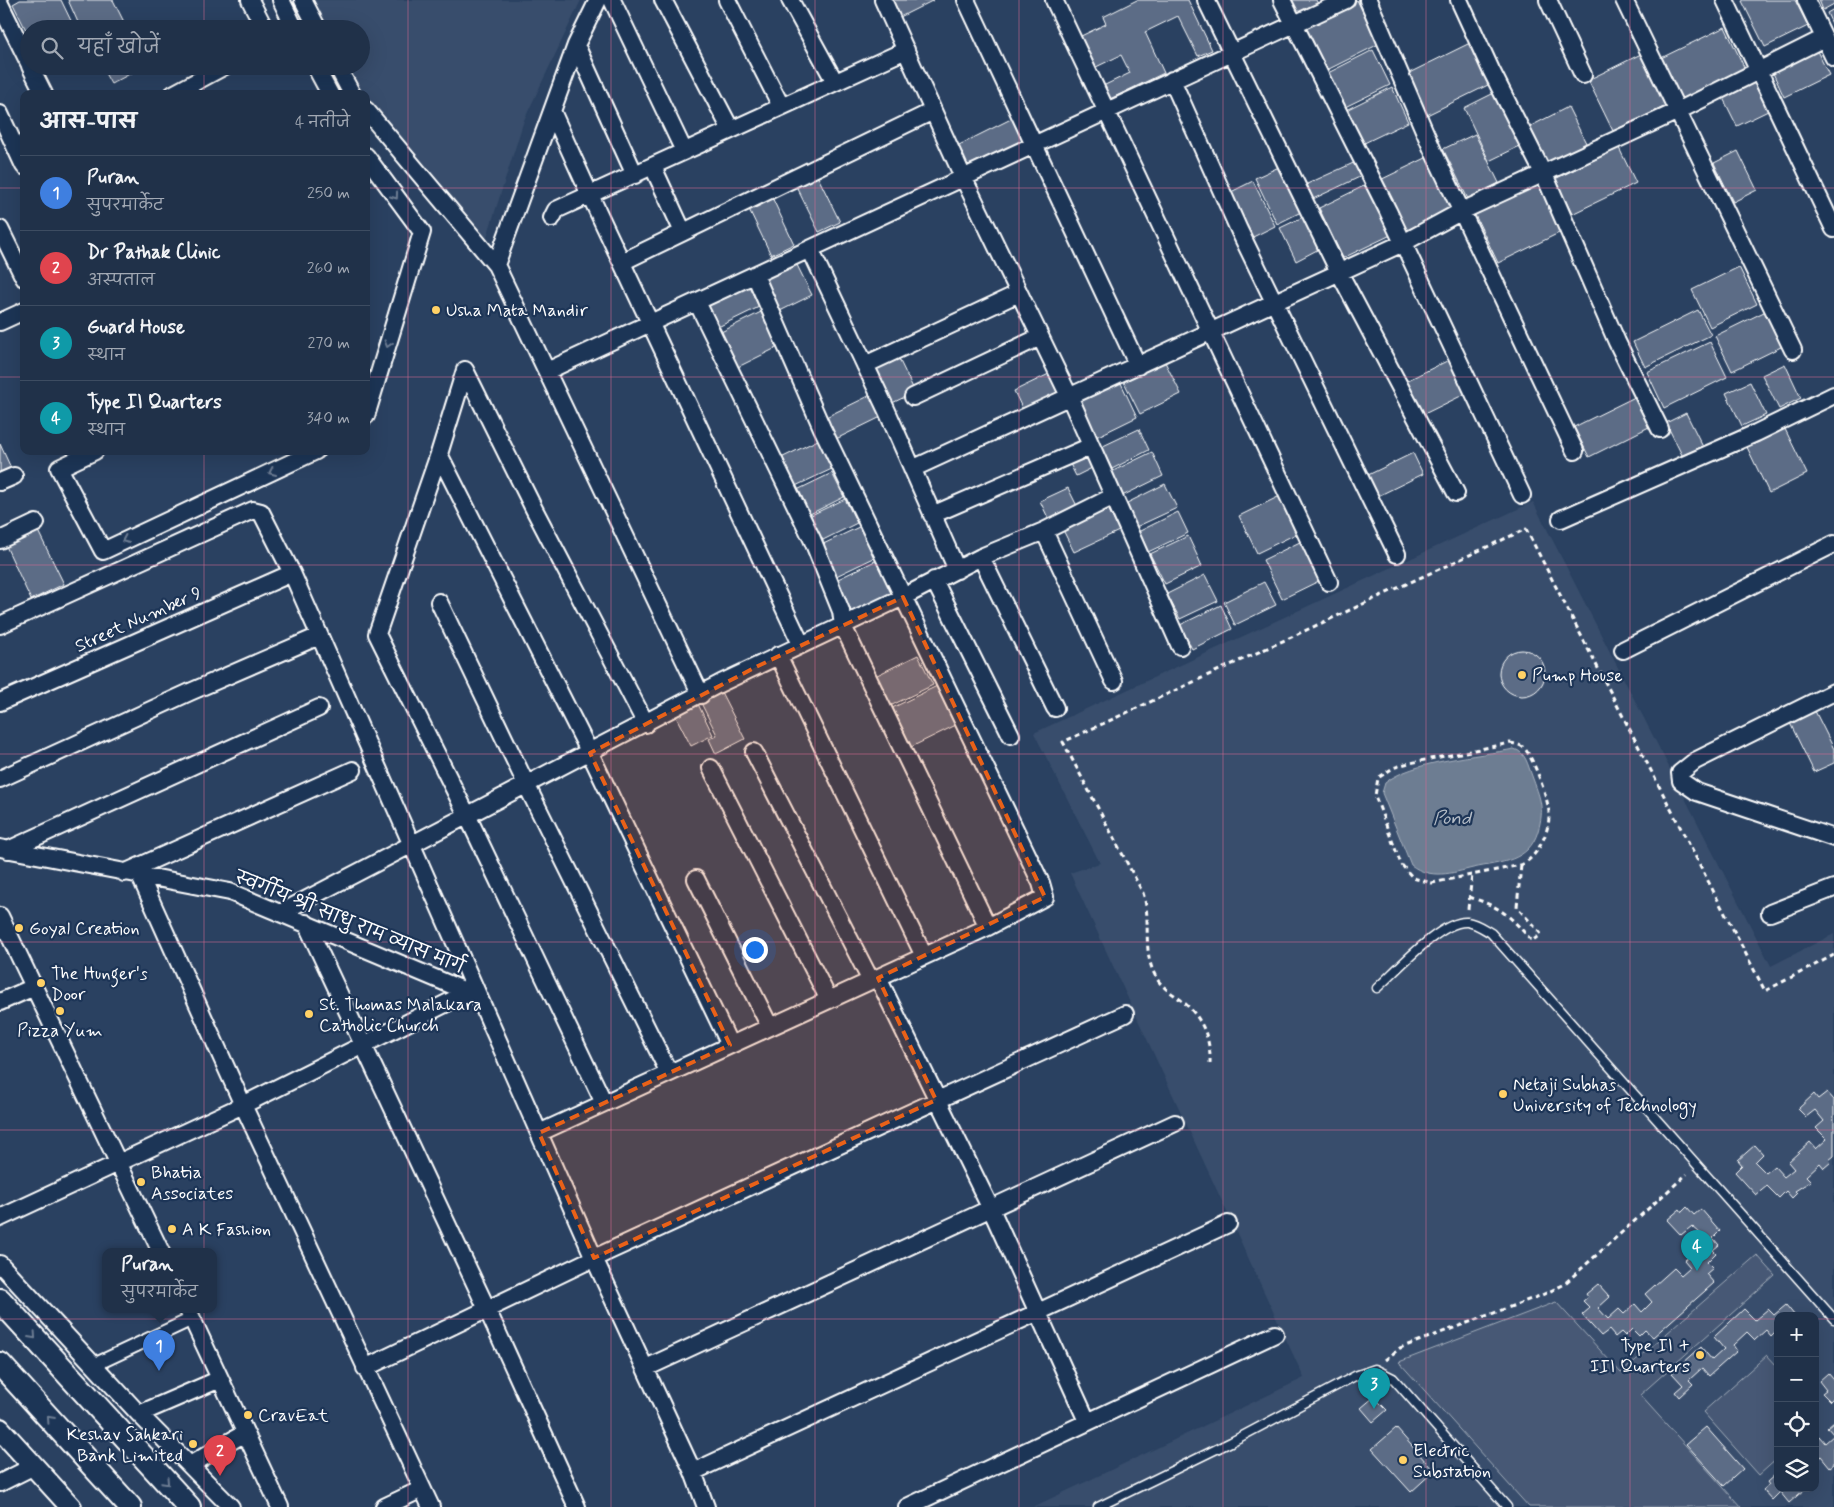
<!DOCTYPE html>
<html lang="hi">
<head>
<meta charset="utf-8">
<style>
	:root { --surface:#203149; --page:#2d3d53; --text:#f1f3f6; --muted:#a2a9b4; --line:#3d4c61; --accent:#8bbbb9 }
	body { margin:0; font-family:Mynerve,"Playpen Sans Deva",sans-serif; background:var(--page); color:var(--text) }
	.controls { position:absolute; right:15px; bottom:15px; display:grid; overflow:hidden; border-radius:10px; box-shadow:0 5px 20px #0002 }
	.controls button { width:45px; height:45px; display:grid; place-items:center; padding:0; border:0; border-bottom:1px solid var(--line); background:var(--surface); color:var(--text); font:25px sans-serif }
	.you { position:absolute; left:754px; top:949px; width:18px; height:18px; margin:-12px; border:4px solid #fff; border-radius:50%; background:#1a73e8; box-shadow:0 0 0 8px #1a73e833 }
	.badge { display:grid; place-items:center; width:32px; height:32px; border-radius:50%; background:var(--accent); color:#fff; font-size:16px; font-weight:700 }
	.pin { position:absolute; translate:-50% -41px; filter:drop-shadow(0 1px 2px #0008) }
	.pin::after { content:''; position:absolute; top:26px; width:18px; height:15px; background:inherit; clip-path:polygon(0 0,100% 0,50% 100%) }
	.popup { position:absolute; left:102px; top:1248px; width:115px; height:65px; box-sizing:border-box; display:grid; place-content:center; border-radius:10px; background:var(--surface); filter:drop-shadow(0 1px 4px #0005); font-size:16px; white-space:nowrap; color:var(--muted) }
	.popup b { font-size:19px; color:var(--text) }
	.popup::after { content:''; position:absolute; left:50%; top:100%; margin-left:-10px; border:10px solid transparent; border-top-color:var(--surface) }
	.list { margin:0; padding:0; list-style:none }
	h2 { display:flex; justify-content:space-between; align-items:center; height:65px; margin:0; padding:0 20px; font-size:21px }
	h2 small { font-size:16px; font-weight:400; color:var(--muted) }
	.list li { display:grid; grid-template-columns:32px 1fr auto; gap:15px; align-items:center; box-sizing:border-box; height:75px; padding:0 20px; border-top:1px solid var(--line) }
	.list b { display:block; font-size:19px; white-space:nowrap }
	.list p { margin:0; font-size:16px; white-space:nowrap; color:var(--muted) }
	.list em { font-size:16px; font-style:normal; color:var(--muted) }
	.icon { flex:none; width:28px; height:28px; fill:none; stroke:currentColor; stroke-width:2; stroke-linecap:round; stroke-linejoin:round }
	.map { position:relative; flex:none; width:1834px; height:1507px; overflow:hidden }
	.search { position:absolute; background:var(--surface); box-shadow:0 5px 20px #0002; left:20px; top:20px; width:350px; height:55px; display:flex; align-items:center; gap:12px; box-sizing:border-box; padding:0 18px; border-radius:28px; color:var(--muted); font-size:19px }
	.panel { position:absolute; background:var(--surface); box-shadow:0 5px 20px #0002; left:20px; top:90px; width:350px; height:365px; border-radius:10px }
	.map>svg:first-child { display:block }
	.built { fill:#394e6c; fill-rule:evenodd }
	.green { fill:#465975; stroke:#a2acba }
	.water { fill:#6d7d92; stroke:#a7b1be }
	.building { fill:#5b6c86; stroke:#fff }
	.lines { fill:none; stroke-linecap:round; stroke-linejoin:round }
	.service-casing { stroke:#fff; stroke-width:11 }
	.pedestrian-casing { stroke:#fff; stroke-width:16 }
	.minor-casing { stroke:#fff; stroke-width:20 }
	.tertiary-casing { stroke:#fff; stroke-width:24 }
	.secondary-casing { stroke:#fff; stroke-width:26 }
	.path { stroke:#fff; stroke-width:3; stroke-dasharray:5 4; stroke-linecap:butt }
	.service { stroke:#1d3557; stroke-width:8 }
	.pedestrian { stroke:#1d3557; stroke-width:12 }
	.minor { stroke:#1d3557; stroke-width:16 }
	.tertiary { stroke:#1d3557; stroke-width:20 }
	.secondary { stroke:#1d3557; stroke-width:22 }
	.oneway { stroke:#6c7c92 }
	.marked { fill:#e96118; fill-opacity:0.2; stroke:#e96118; stroke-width:4; stroke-dasharray:10 6; stroke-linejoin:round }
	.grid { fill:none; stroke:#d76994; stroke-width:1; stroke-opacity:0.55 }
	.poi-dot { fill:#ffd166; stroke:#1d3557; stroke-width:2 }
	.labels { text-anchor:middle; stroke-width:4.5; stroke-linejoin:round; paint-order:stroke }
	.poi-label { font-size:18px; fill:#fff; stroke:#1d3557; text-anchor:start }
	.street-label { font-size:18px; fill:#fff; stroke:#1d3557 }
	.water-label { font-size:19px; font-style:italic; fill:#b6bec8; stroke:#1d3557 }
</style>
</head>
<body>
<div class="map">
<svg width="1834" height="1507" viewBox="0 0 1834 1507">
	<rect width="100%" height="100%" fill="#2a4161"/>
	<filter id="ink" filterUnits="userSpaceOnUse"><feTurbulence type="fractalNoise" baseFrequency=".02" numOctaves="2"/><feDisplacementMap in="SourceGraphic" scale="10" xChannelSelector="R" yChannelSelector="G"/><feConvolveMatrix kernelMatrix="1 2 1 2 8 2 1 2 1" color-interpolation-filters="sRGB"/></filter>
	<g filter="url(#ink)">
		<path class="built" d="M312,0H581L524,120L485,243L366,103V94H359L342,66H361V29H325Z
			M1533,502L1771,966L1834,934V1507H1033L1304,1378L1070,873L1100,863L1034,733ZM1778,1316H1815V1488H1778Z"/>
		<path class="green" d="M1757,1255L1775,1275L1640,1395L1741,1507H1529L1399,1362L1556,1302L1621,1373Z
			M1767,1355L1778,1367V1458L1759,1475L1703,1412Z"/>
		<path class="water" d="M1514,749C1526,752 1528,766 1532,776C1540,798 1545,808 1538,831C1529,862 1501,862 1473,868C1452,873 1431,880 1411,865L1382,793L1385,783C1411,761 1479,756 1514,749Z"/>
		<path class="building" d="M20,0H61L75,29H29V36L13,4Z
			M68,0H113L124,22L110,29H81Z
			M892,0H934L900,17Z
			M1137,0H1188L1212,50L1198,56L1178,16L1145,32L1164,73L1110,99L1103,86L1130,73L1121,55L1094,68L1079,37L1106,24L1103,17Z
			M1285,0H1316L1318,4L1293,16Z
			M1357,0L1379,44L1325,71L1303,27Z
			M1744,0H1795L1808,26L1765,47L1742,1Z
			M1819,0H1834V4L1823,10Z
			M1834,9V28L1827,13Z
			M1725,27L1745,69L1681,100L1661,58Z
			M1470,43L1490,84L1427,115L1407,74Z
			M1373,50L1390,85L1343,108L1326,74Z
			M1817,51L1829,75L1784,97L1773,73Z
			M1641,54L1666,106L1613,131L1588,80Z
			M101,66H145L111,84Z
			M1752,79L1768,111L1737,126L1721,94Z
			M1392,87L1408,122L1358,146L1342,112Z
			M1496,92L1522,145L1489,161L1464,108Z
			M1568,107L1587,145L1547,164L1529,127Z
			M1019,115L1030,137L968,168L957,146Z
			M1475,134L1499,183L1468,199L1443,149Z
			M1619,148L1636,183L1572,214L1555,179Z
			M1738,151L1757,190L1733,202L1714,163Z
			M1428,157L1453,208L1401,233L1376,182Z
			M1360,160L1366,174L1313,199L1307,184Z
			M1279,167L1301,212L1277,224L1255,178Z
			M816,173L840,222L819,232L795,184Z
			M1536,180L1561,232L1498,263L1473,211Z
			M1253,181L1275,226L1249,239L1227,194Z
			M1370,183L1395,233L1343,258L1319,208Z
			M770,193L794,244L771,255L747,205Z
			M1303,217L1319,249L1296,261L1280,228Z
			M795,261L812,295L780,311L763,276Z
			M1739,267L1757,304L1710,327L1692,290Z
			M747,282L759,307L718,327L706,302Z
			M1698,310L1711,335L1645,367L1633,342Z
			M1768,310L1785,345L1732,371L1715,336Z
			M761,312L778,347L736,368L719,333Z
			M1710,342L1727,377L1664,408L1647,372Z
			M898,357L915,392L886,406L869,371Z
			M1451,359L1467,393L1418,417L1402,383Z
			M1164,360L1181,394L1140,414L1123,380Z
			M1785,364L1801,398L1779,409L1762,375Z
			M1053,372L1062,390L1023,410L1014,391Z
			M1120,381L1137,417L1092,439L1075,403Z
			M1750,382L1766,415L1742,426L1726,393Z
			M875,393L885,415L836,439L826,417Z
			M1639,395L1653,425L1589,457L1574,427Z
			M1686,413L1703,447L1683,457L1666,423Z
			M1783,425L1807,474L1769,493L1745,443Z
			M1139,429L1149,450L1112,469L1101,447Z
			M820,439L834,468L789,489L775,461Z
			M0,444L11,468L0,473Z
			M1088,451L1096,466L1076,476L1068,460Z
			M1152,452L1163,476L1120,497L1109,473Z
			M1413,453L1423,474L1376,497L1366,476Z
			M832,473L844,497L804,517L793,492Z
			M1165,484L1177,508L1136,527L1125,504Z
			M1068,488L1079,510L1051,524L1040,501Z
			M1280,496L1298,533L1257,553L1239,516Z
			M845,499L857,523L817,543L805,518Z
			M1105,502L1119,531L1074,552L1060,524Z
			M1178,512L1188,533L1148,552L1138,532Z
			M861,526L876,557L832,578L817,547Z
			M38,531L64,584L31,600L6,546Z
			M1188,536L1202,566L1165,584L1150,554Z
			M1304,540L1323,579L1282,599L1263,560Z
			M877,560L894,595L853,615L836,580Z
			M1205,575L1218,601L1180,619L1167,594Z
			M1264,582L1276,605L1235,625L1224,602Z
			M1221,605L1232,629L1192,649L1180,625Z
			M1499 673a23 23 0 1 1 46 0a23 23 0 1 1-46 0Z
			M918,655L933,685L886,708L871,678Z
			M937,686L956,725L905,750L886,711Z
			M720,690L745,739L716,754L709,739L717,735L700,701Z
			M698,704L713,735L691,746L675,715Z
			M1815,711L1834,749V763L1814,772L1790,723Z
			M1827,1092L1834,1100V1156L1829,1160L1831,1162L1824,1168L1820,1163L1806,1176L1811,1181L1795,1191L1797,1193L1792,1198L1786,1191L1779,1198L1767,1186L1756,1195L1735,1172L1742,1165L1738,1160L1755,1145L1763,1154L1755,1162L1766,1173L1774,1166L1784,1177L1794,1169L1788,1162L1810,1142L1816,1149L1827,1139L1816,1128L1824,1121L1815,1110L1806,1117L1798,1109L1814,1094L1818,1099Z
			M1687,1207L1694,1215L1701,1209L1720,1231L1713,1238L1719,1245L1713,1250L1716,1253L1707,1262L1713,1268L1706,1274L1714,1283L1653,1337L1645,1330L1639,1336L1632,1329L1625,1336L1621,1332L1615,1337L1609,1330L1601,1336L1582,1315L1590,1308L1583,1301L1588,1297L1586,1294L1598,1284L1610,1297L1598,1308L1608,1319L1619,1309L1624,1314L1635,1304L1642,1312L1652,1302L1645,1294L1674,1268L1681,1275L1690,1267L1684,1260L1695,1250L1690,1244L1701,1234L1692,1226L1681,1235L1667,1220L1680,1209L1682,1212Z
			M1786,1305L1795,1316H1778V1329L1771,1336L1766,1330L1755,1340L1747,1332L1733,1345L1737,1351L1709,1376L1702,1368L1689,1380L1693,1384L1679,1397L1675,1392L1683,1385L1672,1373L1701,1347L1712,1360L1724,1349L1714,1337L1744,1309L1755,1320L1768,1309L1774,1315Z
			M1828,1373L1834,1380V1397L1830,1401L1822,1393L1826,1390L1819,1381Z
			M1374,1397L1387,1410L1373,1422L1361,1408Z
			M1834,1421V1464L1830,1467L1821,1456L1815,1461V1439L1819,1436L1825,1443L1834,1435L1827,1427Z
			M1706,1427L1743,1469L1724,1486L1686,1444Z
			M1396,1428L1434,1471L1411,1492L1372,1449Z
			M1776,1474L1778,1488H1806L1789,1503L1780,1492L1772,1500L1763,1490L1769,1485L1767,1482Z"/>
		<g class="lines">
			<defs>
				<path id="service" d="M1377,988C1396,971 1441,920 1467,922C1476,923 1484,929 1491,933L1834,1319
					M1098,1507L1231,1442L1355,1376L1375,1369L1393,1378L1507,1507"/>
				<path id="pedestrian" d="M94,1365L192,1319"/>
				<path id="minor" d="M250,0L265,29
					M281,0L295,29
					M303,0L318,29
					M612,0L684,151
					M663,0L731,130
					M727,0L781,106
					M790,0L835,82
					M883,0L963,177L1070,398L1180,646
					M966,0L1138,366
					M1054,0L1329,582
					M1206,0L1339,272L1456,493
					M1282,0L1388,211L1522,495
					M1368,0L1433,151L1575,451
					M1459,0L1491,70L1547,181L1617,342L1660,429
					M1548,0L1583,75
					M1624,0L1793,350
					M1725,0L1834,229
					M1806,0L1834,58
					M0,4L29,63
					M576,45L635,175
					M30,66L44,94
					M315,66L330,94
					M337,66L352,94
					M1172,80L1239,230L1397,554
					M173,94L225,66
					M366,110L496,265L701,695
					M552,111L590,195L801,644
					M0,114L24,166
					M366,156L422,232L366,416
					M653,167L683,232
					M552,218L556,210L906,50
					M0,229L24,278
					M810,249L887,411L957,570
					M622,262L933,111
					M496,265L576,45L598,0
					M697,302L812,539L841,611L843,626L988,927
					M0,322L24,311
					M865,365L1019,293
					M465,370L439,454L377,634L468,817L604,1103
					M465,370L534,509L646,724
					M547,371L1346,0
					M913,397L1040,337
					M95,451L59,468L103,551L316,451
					M439,454L590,753L730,1045
					M912,469L1403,243L1462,211L1678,111L1824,38
					M0,482L14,476
					M932,515L1091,446
					M1561,519L1756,433L1834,395
					M1044,531L1114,681
					M0,540L36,523
					M981,557L1055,708
					M934,580L1011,735
					M439,602L527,786L669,1073
					M0,625L253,510L261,512L292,573L594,1258L693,1472L706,1507
					M1623,650L1834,544
					M778,655L924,956
					M1834,692L1695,761L1680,773L1681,781L1697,792L1834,838
					M0,702L292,573
					M754,752L871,981
					M711,768L829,1000
					M0,779L190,692L319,636
					M0,848L230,892L475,995
					M8,850L319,708
					M124,873L353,770
					M140,876L243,1105L431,1507
					M696,879L770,1027
					M282,912L721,683L903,597L981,557L1044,531L1112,497
					M1770,913L1834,888
					M0,916L161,1252
					M306,923L487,1309L577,1507
					M878,978L991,1209L1087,1421
					M0,1002L34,987
					M539,1133L988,927L1045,897L1041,883L822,428L755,275
					M0,1218L243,1105L469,992
					M0,1264L139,1414L231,1507
					M188,1310L280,1507
					M365,1368L594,1258L1125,1014
					M646,1368L1175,1123
					M139,1414L220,1379
					M190,1465L245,1433
					M693,1472L1228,1224
					M0,1483L34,1466
					M384,1507L422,1489
					M907,1507L1275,1334"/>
				<path id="tertiary" d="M0,1429L71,1507"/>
				<path id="secondary" d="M0,1300L189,1507
					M0,1364L130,1507"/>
			</defs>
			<use href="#service" class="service-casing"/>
			<use href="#pedestrian" class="pedestrian-casing"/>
			<use href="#minor" class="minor-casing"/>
			<use href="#tertiary" class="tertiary-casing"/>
			<use href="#secondary" class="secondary-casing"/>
			<path class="path" d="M1510,743C1515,744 1520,744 1524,748C1533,756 1549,801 1549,813C1550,831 1538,857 1521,865L1432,883L1413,878L1401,864L1375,796L1378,778L1393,768L1405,764Z
				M1469,897C1502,907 1510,916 1532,941L1541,934L1517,907L1521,865
				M1468,909L1472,875
				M1210,1064C1211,1038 1202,1017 1181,1000C1172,993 1161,987 1156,977C1141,951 1152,920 1143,893L1063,742L1526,529L1765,991L1834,955
				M1385,1360L1400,1348L1542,1295L1563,1285L1687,1174"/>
			<use href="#service" class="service"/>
			<use href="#pedestrian" class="pedestrian"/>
			<use href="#minor" class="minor"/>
			<use href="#tertiary" class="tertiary"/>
			<use href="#secondary" class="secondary"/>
		</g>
		<defs><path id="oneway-chevron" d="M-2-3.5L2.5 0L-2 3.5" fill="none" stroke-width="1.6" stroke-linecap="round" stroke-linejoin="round" transform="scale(1.25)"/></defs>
		<g class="oneway">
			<use href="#oneway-chevron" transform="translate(395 196) rotate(54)"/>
			<use href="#oneway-chevron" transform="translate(388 344) rotate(107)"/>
			<use href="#oneway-chevron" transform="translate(272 472) rotate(155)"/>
			<use href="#oneway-chevron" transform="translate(125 540) rotate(155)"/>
			<use href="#oneway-chevron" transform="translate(33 1336) rotate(48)"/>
			<use href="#oneway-chevron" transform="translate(50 1419) rotate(-132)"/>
			<use href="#oneway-chevron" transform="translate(166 1482) rotate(47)"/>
		</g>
	</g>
	<path class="marked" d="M903,597L1045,897L878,978L936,1100L594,1258L539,1133L730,1045L590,753L758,666Z"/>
	<path class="grid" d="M204,0V29M408,0V1507M611,0V1507M815,0V1507M1019,0V1507M1223,0V1507M1426,0V1507M1630,0V1507M204,66V94M0,188H24M366,188H1834M0,377H24M366,377H1834M204,451V1507M0,565H1834M0,754H1834M0,942H1834M0,1130H1834M0,1319H1778M1815,1319H1834"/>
	<g class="poi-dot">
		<circle cx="436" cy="310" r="5"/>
		<circle cx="1522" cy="675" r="5"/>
		<circle cx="19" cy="928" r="5"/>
		<circle cx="41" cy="983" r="5"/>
		<circle cx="60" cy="1011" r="5"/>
		<circle cx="309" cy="1014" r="5"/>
		<circle cx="1503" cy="1094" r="5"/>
		<circle cx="141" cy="1182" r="5"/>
		<circle cx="172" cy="1229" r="5"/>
		<circle cx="1700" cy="1355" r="5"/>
		<circle cx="248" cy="1415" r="5"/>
		<circle cx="193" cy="1444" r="5"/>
		<circle cx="1403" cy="1460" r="5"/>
	</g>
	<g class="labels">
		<g class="poi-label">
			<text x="446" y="316">Usha Mata Mandir</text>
			<text x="1532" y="681">Pump House</text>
			<text x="29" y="934">Goyal Creation</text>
			<text x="51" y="979">The Hunger's<tspan x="51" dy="21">Door</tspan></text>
			<text x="319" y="1010">St. Thomas Malakara<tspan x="319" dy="21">Catholic Church</tspan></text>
			<text x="60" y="1036" text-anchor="middle">Pizza Yum</text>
			<text x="1513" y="1090">Netaji Subhas<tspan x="1513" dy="21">University of Technology</tspan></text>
			<text x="151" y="1178">Bhatia<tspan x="151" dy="21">Associates</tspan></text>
			<text x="182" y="1235">A K Fashion</text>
			<text x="1690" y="1351" text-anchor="end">Type II +<tspan x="1690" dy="21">III Quarters</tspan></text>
			<text x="258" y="1421">CravEat</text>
			<text x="183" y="1440" text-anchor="end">Keshav Sahkari<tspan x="183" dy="21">Bank Limited</tspan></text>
			<text x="1413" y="1456">Electric<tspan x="1413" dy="21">Substation</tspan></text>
		</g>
		<g class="street-label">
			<text transform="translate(138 619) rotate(-24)" y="6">Street Number 9</text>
			<text transform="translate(350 922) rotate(22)" y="6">स्वर्गीय श्री साधु राम व्यास मार्ग</text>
		</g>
		<g class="water-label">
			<text x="1452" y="824">Pond</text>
		</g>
	</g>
</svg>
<div class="controls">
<button>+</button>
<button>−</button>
<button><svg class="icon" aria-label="locate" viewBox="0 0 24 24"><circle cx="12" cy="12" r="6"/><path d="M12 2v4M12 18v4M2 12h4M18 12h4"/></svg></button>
<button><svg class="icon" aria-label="layers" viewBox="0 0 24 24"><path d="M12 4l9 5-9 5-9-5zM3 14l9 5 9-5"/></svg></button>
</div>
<div class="you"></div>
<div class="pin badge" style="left:159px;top:1371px;background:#3f7fe0">1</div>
<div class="popup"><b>Puran</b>सुपरमार्केट</div>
<div class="pin badge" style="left:220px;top:1476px;background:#e0444e">2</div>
<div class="pin badge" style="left:1374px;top:1409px;background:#0f9aa8">3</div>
<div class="pin badge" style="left:1697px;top:1271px;background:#0f9aa8">4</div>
<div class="search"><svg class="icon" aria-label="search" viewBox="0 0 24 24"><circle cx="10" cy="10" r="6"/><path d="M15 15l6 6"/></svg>यहाँ खोजें</div>
<section class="panel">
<h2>आस-पास<small>4 नतीजे</small></h2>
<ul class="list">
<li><span class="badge" style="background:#3f7fe0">1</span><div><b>Puran</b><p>सुपरमार्केट</p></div><em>250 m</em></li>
<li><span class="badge" style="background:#e0444e">2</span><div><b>Dr Pathak Clinic</b><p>अस्पताल</p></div><em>260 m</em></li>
<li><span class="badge" style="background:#0f9aa8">3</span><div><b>Guard House</b><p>स्थान</p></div><em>270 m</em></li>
<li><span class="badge" style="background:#0f9aa8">4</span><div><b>Type II Quarters</b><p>स्थान</p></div><em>340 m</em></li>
</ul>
</section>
</div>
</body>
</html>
